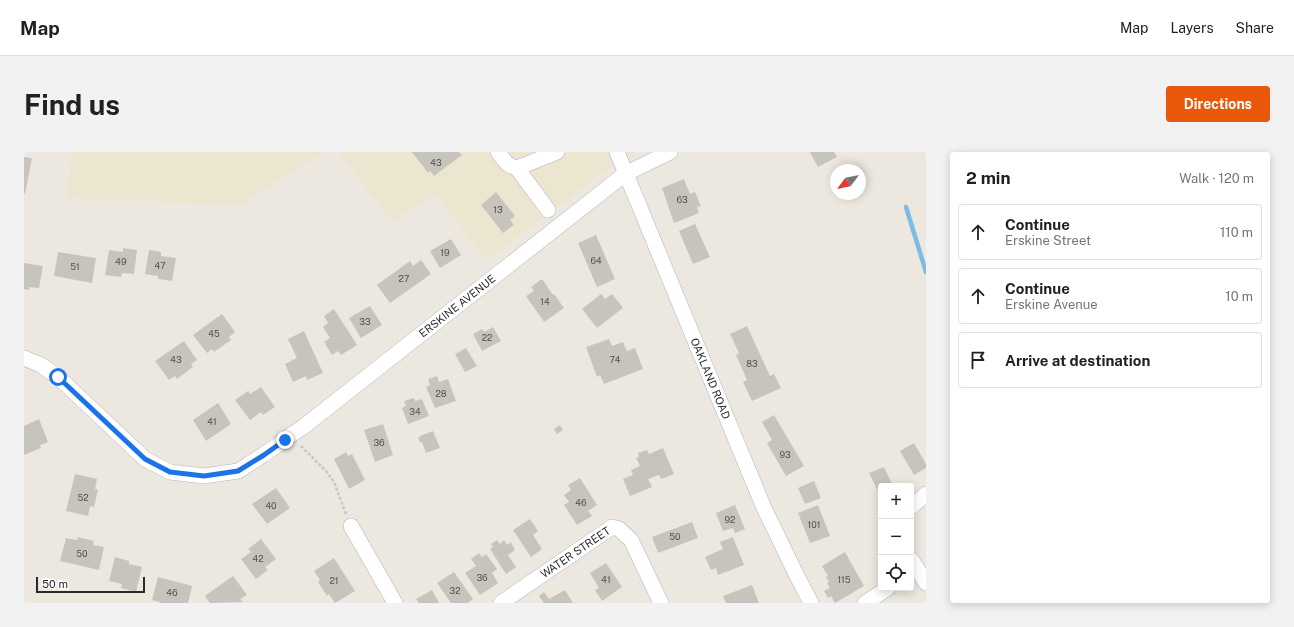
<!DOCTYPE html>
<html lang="en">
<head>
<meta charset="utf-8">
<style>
	:root { --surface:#fff; --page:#f2f2f2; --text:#202124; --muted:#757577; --line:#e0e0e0; --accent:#ea580c }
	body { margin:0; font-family:"Public Sans",sans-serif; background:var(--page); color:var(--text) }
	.controls { position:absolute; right:12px; bottom:12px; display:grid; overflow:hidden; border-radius:4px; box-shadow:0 2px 10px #0003 }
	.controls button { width:36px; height:36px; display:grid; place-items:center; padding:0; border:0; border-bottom:1px solid var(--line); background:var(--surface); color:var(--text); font:20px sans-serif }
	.compass { position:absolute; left:806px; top:12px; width:36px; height:36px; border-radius:50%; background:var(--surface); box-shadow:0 2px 10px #0003; rotate:238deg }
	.scale { position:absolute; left:12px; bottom:10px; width:109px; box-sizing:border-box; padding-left:4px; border:2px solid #2b2b2b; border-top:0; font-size:11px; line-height:14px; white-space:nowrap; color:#2b2b2b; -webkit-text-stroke:3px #fff; paint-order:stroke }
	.stop { position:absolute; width:12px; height:12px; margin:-9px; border:3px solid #1a73e8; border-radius:50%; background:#fff }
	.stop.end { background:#1a73e8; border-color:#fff; box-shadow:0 1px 4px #0008 }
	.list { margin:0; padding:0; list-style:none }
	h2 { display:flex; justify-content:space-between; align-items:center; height:52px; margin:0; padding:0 16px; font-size:17px }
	h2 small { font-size:13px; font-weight:400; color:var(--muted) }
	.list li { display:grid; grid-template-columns:26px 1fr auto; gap:12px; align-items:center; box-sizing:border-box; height:56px; margin:0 8px 8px; padding:0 8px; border:1px solid var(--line); border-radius:4px }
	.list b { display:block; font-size:15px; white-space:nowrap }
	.list p { margin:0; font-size:13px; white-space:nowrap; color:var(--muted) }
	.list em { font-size:13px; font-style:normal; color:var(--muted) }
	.icon { flex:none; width:22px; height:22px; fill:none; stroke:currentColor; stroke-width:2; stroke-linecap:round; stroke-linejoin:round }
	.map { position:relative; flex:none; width:902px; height:451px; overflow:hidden; border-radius:4px }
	header { display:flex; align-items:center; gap:24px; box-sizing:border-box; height:56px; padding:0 20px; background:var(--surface); border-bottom:1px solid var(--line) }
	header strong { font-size:19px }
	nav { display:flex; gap:22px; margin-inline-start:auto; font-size:14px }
	.intro { display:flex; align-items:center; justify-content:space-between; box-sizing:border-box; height:96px; padding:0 24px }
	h1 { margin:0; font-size:28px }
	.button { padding:10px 18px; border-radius:4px; background:var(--accent); color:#fff; font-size:14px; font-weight:700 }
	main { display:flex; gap:24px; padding:0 24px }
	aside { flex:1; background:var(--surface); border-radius:4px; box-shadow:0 2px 10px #0003 }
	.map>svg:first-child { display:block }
	.education { fill:#ece6d0 }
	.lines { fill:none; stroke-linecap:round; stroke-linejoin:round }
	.stream { stroke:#7cbce4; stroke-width:4.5 }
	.building { fill:#c7c4be }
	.minor-casing { stroke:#b2b3bd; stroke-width:16 }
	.path { stroke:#c8c8c8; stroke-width:2.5; stroke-dasharray:3 2; stroke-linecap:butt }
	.minor { stroke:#fff; stroke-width:15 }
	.route { stroke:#1a73e8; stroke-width:5 }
	.labels { text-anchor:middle; stroke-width:3.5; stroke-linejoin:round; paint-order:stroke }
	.number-label { font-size:9px; fill:#525150 }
	.street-label { font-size:11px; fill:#2b2b2b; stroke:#fff }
</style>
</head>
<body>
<header>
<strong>Map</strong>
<nav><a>Map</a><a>Layers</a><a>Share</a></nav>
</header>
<div class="intro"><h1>Find us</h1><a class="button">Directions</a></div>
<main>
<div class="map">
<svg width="902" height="451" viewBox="0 0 902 451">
	<rect width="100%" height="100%" fill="#ece8df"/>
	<path class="education" d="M47,0H299L217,53L43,46Z
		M314,0H612L582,18L463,108L411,43L368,69Z"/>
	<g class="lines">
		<path class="stream" d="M882,55L902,120"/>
	</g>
	<path class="building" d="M388,0H435L438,3L410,24L406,19L404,21Z
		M786,0H810L813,5L794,15Z
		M0,5L8,6L1,42L0,41Z
		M660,27L666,42L671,40L677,54L673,55L675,61L650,71L638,36Z
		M472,40L491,64L486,68L490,73L479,81L457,53Z
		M671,72L686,105L669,112L655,79Z
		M572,83L591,127L573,135L554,91Z
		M427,87L437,103L416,116L406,99Z
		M99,96L113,98L110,122L98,121L97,125L81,123L85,98L99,100Z
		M125,98L137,100V104L152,106L148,129L134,127V124L121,122Z
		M34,100L72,106L68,131L30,124Z
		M397,108L407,122L366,151L353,133L386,109L389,114Z
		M0,111L19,114L15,136L5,135V138L0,137Z
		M518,127L529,143L530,142L540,156L520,170L502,144L510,139L507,135Z
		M577,142L581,147L588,142L599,156L573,176L558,157Z
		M346,154L358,173L337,186L325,166Z
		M310,157L333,193L317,203L314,199L308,203L300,190L306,186L299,175L304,171L300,164Z
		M198,162L211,180L205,185L207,188L190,200L188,197L183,201L169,183Z
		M723,174L746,224L750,222L757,236L728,249L719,230L723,228L712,203L715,201L706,182Z
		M469,175L477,189L458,199L449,182L458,177L460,180Z
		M280,179L299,221L283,228L282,224L269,230L261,212L273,206L264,187Z
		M585,187L588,194L599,190L603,199L611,196L619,217L580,232L576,223L573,225L562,195Z
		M160,189L173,208L167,212L169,215L153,227L151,224L145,228L131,209Z
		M442,196L453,214L441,220L431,202Z
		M413,224L415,230L424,227L432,249L411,256L402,235L406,233L404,227Z
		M237,235L251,255L239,263L237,260L226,268L211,248L224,239L226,242Z
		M390,246L391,249L398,247L405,264L384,272L378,256L382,254L380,249Z
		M194,251L207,272L182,289L169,268Z
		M750,263L780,314L762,324L743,291L748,288L738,270Z
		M15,267L24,290L16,293L17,296L0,303V274Z
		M359,272L369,303L351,310L340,278Z
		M536,273L539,278L533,282L530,277Z
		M409,279L416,296L402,301L398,290H396L394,286L396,285V284Z
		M890,291L902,312V316L890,323L876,299Z
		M639,296L650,322L637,327L635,323L624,327L628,335L606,344L599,327L609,323L607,318L616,314L612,306L615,305L614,301L623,298L625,302Z
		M322,300L324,304L328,302L341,328L325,337L310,307Z
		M860,315L869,334H857V345L845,321Z
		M51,322L73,327L71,337L74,338L70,355L66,354L64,364L42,359Z
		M556,326L573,353L564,359L568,364L553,373L540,353L545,350L540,343L547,338L544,333Z
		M790,329L797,346L781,352L774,336Z
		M252,336L266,356L243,372L228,352Z
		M711,353L721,377L711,381L709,376L699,379L692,361Z
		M794,353L806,384L786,391L774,361Z
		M506,367L514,379L509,383L518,397L507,405L489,378Z
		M668,370L674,386L634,401L628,385Z
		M54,385L70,389L69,393L80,395L75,418L36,409L42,386L53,388Z
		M709,385L720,413L694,423L692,416L687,418L681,405L699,397L696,390Z
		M237,387L252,407L241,415L244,418L232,427L217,407L227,400L224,397Z
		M473,388L476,392L480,388L483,393L487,390L491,398L484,403L492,415L482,422L466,397L469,395L467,392Z
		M821,400L840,434L811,451L807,444L804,446L800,439L806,436L803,431L805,430L802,425L804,424L798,414Z
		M455,401L458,405L462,402L473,417L468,421L474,431L456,443L441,421L452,414L447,407Z
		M91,405L105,409V412L118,415L112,440L97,436L98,432L85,429Z
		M310,406L331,439L311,451L305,442L303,444L294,430L296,428L290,419Z
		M582,411L598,435L578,449L571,438L575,436L566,421Z
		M430,420L449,447L444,451H427L413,431Z
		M209,424L223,443L216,447L219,450L186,451L181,444Z
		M134,425L168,434L164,451H135L136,450L128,448Z
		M728,433L735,451H702L699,444Z
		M408,438L415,451H395L392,447Z
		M541,438L549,451H520L515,444L520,440L525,447Z"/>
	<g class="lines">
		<defs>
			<g id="minor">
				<path d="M474,0C480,8 483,14 493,16L533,0"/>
				<path id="s1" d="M593,0L740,356L772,422L787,451"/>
				<path d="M493,16L524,58"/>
				<path d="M0,206L17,213L34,225L121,307L146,320L180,324L214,319L239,303L261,288"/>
				<path id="s2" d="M264,285L279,275L601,22L646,0"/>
				<path d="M887,355L902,342"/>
				<path d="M327,374L371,451"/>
				<path d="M887,407L902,431"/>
				<path id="s3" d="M477,451L588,375L595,377L607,388L637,451"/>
				<path d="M841,451L864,436"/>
			</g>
		</defs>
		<use href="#minor" class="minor-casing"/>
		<path class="path" d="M277,294L302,319L310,330L322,362"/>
		<use href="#minor" class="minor"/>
	</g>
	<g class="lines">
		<path class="route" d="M34,225L121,307L146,320L180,324L214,319L240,303L261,288"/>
	</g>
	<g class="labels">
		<g class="number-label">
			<text x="412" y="14">43</text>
			<text x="658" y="51">63</text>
			<text x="474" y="61">13</text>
			<text x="421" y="104">19</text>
			<text x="572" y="112">64</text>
			<text x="97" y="113">49</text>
			<text x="136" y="117">47</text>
			<text x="51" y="118">51</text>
			<text x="380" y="130">27</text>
			<text x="521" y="153">14</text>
			<text x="341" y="173">33</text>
			<text x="190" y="185">45</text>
			<text x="463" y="189">22</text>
			<text x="152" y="211">43</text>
			<text x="591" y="211">74</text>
			<text x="728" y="215">83</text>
			<text x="417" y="245">28</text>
			<text x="391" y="263">34</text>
			<text x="188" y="273">41</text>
			<text x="355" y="294">36</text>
			<text x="761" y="306">93</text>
			<text x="59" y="349">52</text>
			<text x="557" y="354">46</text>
			<text x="247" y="357">40</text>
			<text x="706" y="371">92</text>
			<text x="790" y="376">101</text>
			<text x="651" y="388">50</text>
			<text x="58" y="405">50</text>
			<text x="234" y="410">42</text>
			<text x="458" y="429">36</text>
			<text x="582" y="431">41</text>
			<text x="820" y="431">115</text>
			<text x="310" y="432">21</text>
			<text x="431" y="442">32</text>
			<text x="148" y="444">46</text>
		</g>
		<g class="street-label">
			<text dy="4" stroke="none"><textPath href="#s2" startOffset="214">ERSKINE AVENUE</textPath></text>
			<text dy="4" stroke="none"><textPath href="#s1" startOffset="245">OAKLAND ROAD</textPath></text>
			<text dy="4" stroke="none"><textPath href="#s3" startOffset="90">WATER STREET</textPath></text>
		</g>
	</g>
</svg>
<div class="controls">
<button>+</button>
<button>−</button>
<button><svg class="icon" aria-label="locate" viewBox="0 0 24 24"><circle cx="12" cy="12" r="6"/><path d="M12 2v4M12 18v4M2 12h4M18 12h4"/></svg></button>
</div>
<svg class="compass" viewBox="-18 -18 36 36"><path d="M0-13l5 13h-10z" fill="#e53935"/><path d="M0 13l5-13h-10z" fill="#757577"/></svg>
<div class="scale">50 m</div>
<div class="stop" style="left:34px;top:225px"></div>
<div class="stop end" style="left:261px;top:288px"></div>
</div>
<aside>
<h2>2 min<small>Walk · 120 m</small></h2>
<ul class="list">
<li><svg class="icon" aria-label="ahead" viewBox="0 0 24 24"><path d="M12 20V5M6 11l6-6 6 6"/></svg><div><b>Continue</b><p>Erskine Street</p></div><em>110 m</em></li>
<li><svg class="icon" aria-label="ahead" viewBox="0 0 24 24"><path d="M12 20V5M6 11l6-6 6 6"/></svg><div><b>Continue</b><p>Erskine Avenue</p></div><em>10 m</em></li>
<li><svg class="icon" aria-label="arrive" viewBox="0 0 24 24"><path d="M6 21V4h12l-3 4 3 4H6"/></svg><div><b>Arrive at destination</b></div></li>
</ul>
</aside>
</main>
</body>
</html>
